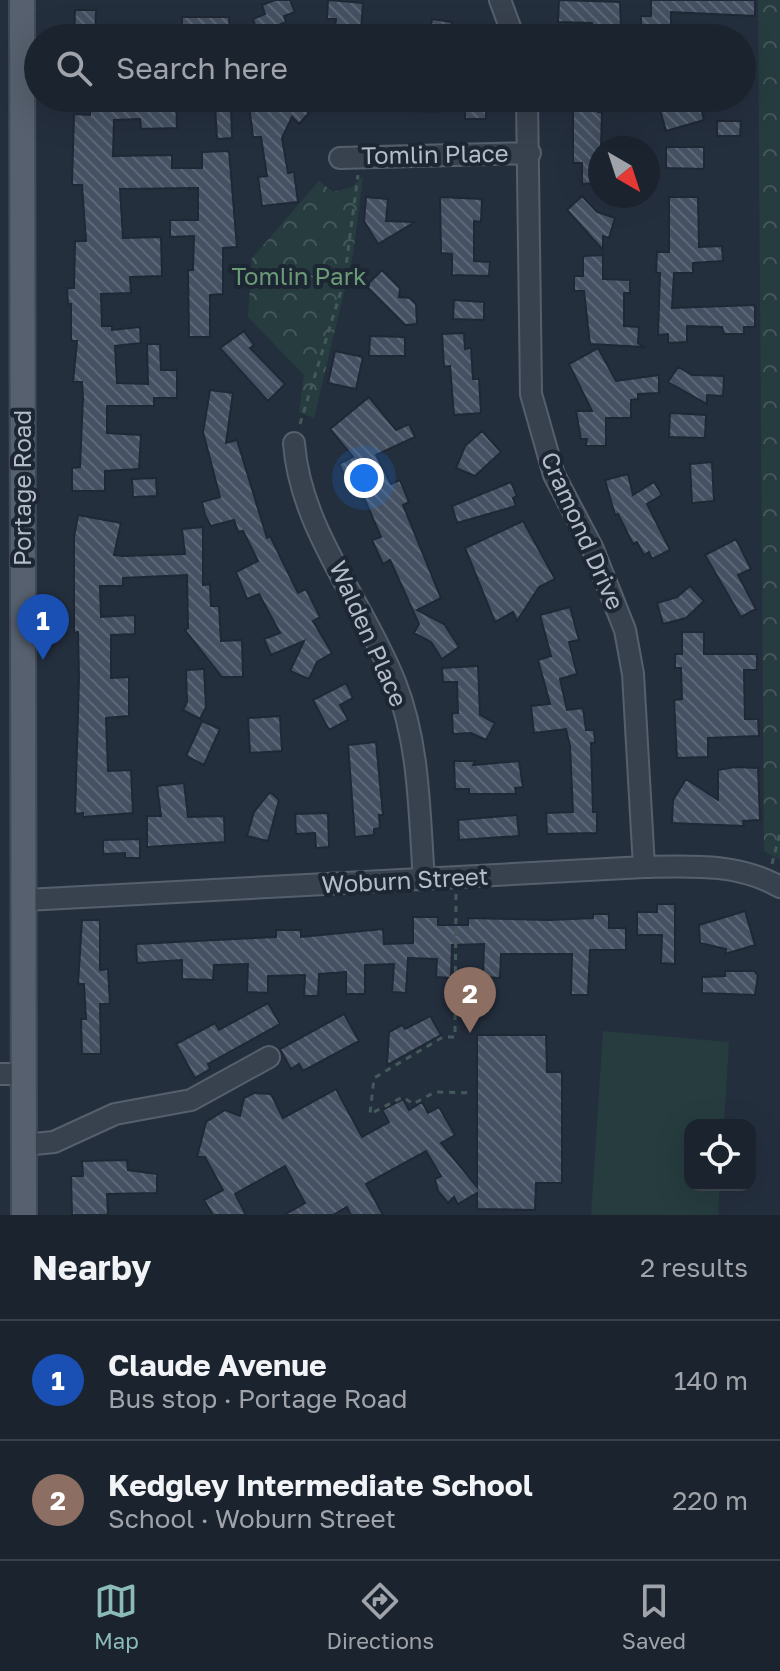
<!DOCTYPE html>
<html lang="en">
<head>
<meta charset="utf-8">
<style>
	:root { --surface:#1b232e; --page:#282f3a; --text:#f1f3f6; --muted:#a0a4aa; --line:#39404a; --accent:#8bbbb9 }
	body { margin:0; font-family:"Golos Text",sans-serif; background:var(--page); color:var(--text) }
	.controls { position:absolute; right:24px; bottom:24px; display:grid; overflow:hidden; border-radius:16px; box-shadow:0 8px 32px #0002 }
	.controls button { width:72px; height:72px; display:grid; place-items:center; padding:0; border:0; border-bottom:2px solid var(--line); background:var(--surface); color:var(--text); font:40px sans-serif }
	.compass { position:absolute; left:588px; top:136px; width:72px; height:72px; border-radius:50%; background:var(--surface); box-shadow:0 8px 32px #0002; rotate:141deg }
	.you { position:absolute; left:364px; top:478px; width:28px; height:28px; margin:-20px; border:6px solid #fff; border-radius:50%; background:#1a73e8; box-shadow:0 0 0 12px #1a73e833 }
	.badge { display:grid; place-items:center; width:52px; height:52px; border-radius:50%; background:var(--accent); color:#fff; font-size:26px; font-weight:700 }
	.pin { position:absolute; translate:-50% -66px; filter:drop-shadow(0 2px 4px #0008) }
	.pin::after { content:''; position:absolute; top:42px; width:28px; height:24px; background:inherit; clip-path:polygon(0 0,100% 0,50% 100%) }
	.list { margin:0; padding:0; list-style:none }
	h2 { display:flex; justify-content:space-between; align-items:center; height:104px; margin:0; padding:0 32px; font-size:34px }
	h2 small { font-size:26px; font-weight:400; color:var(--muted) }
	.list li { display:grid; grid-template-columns:52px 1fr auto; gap:24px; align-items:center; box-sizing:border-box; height:120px; padding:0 32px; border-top:2px solid var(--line) }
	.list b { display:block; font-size:30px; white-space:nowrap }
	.list p { margin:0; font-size:26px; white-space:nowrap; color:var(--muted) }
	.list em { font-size:26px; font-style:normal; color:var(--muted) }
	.icon { flex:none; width:44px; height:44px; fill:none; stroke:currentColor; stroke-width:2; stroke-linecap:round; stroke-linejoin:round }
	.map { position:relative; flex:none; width:780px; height:1215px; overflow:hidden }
	.search { position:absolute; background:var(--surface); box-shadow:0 8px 32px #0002; left:24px; right:24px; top:24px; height:88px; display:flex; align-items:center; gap:20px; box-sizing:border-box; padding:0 28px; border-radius:44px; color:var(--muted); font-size:30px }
	.sheet { height:344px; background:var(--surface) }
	nav { display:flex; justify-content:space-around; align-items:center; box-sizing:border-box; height:112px; border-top:2px solid var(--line); background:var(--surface); font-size:22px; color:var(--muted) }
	nav a { display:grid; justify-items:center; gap:4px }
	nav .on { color:var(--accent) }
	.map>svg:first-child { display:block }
	.grass { fill:#263c3f }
	.park { fill:url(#park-crowns) }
	.building { fill:url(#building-back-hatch); stroke:#1f2835; stroke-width:2 }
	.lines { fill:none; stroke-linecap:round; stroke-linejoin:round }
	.minor-casing { stroke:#565f6c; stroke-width:24 }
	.major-casing { stroke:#414a57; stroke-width:28 }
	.path { stroke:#44595c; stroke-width:3; stroke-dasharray:6 6; stroke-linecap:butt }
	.minor { stroke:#38414e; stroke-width:20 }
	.major { stroke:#56606e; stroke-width:24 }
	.labels { text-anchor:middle; stroke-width:8; stroke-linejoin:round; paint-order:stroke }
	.street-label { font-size:24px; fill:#b4bcc9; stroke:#1d2633 }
	.park-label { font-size:24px; fill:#6b9a76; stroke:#1d2633 }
</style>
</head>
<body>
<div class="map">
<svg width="780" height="1215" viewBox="0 0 780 1215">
	<defs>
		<pattern id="park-crowns" width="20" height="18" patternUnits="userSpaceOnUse" patternTransform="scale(2)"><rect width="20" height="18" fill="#263c3f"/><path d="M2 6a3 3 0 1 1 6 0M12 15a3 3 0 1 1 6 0" fill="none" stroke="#435659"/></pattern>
		<pattern id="building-back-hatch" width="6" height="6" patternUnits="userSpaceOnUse" patternTransform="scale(2)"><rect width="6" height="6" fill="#455162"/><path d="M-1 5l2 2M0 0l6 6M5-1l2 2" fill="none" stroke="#5d6877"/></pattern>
	</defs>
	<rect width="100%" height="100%" fill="#242f3e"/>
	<path class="grass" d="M603,1031L729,1042L724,1125H690V1185H720L718,1215H591Z"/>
	<path class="park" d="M758,0H780V860L764,851Z
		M363,176L353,255L314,418L299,412L304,375L248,317L252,258L319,181L333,192L352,187Z"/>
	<path class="building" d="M275,0H290L295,12L284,16L286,22L281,24L285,38H259L253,19L265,14L262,5Z
		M328,0L363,3L361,31L335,29L336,19H327Z
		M559,0L620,2L621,28H592V23L558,22Z
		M651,0H755V16L671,12V31H641V16H651Z
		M75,10H96L95,38H74Z
		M182,17H229L230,36L182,37Z
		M432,19L452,22L449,38H429Z
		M90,98H176L177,128L141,129L140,119L114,120L113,156L172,155V168H202V152L229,151L237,247L223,248V294L210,295V337H189L188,270H193L194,236L170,237V220H198V188L120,189L123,238L161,237L162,276L130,277L131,293L101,294L102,326H112V330L140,327L141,343L115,346L117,383L148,384L147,344H160L161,370H177V398H154V406H107V433L141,435L139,469L105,471V491H72V468L80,467L83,398L82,382H73L77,341H71V304H68L67,288H74L75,241H86L82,185H72L74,114L90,115Z
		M278,98H308L301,105L309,113L299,124L292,117L282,138L288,173L294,172L298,202L262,206L258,177L267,176L261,137H253L249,105L273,104Z
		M411,98H437V112L411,111Z
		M465,98H486V119H465Z
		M577,98H597L598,112H602L600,183L582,184V163H573V108H577Z
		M698,98L704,120L666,131L660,110Z
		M231,105L232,138L217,139L215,106Z
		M717,121H741L740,136H717Z
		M666,147H704V169L666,168Z
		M582,196L597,212L615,218L609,238L603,236V250L567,210Z
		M366,197L388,199L386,221L415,222L378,244L364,221Z
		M440,197L482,199L481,222L474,221V261L490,262L489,276L452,275V254L441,253Z
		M669,197H698L699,247L722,246L723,261L693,263V273H674L672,308L755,305V327H744V334H724L722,327L687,326V342L668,343V334L658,335L660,273H656L657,252H669Z
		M603,255V279L630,280V293H624V326L639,327L638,343L644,347L590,344L584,291H574V276H583V256Z
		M382,270L400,288L399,297L410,298L416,304L417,324L405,325L366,286Z
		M454,300L484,302V320L453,319Z
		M244,331L254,345L250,348L285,384L268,401L220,348Z
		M464,333L465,349L471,348L473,379H479L481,413L454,415L450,366L444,367L442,334Z
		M370,336L405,337V356H369Z
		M598,348L616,381L659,375V393L638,394V399L631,400V418H606V446H586L587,439H581L576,411H592L569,364Z
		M335,351L363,357L356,389L328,383Z
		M678,367L692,375L724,376L723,396L707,395V404L668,382Z
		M210,390L233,393L226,443L237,440L267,538L270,536L298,593L306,589L320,617L313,621L332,653L317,662L309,679L290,671L304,641L271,655L264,639L280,633L259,594L247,599L236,572L258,561L243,531L238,532L234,520L211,526L205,515L202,502L220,497L203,432Z
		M369,397L396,430L409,424L415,437L376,455L391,484L400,480L409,502L403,505L441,598L417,610L444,624L459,647L442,659L431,642L414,633L419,624L390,560L383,564L372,540L381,537L359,486L351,489L339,464L353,457L330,429Z
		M670,413L706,415L705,438L669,437Z
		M482,431L501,452L475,476L456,468L465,446Z
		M712,462L714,501L692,503L690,464Z
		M628,474L633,495L654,482L662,495L647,504L670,550L652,559L649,552L644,555L637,542L633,544L618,514L615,515L605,480Z
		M156,478L157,496L133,497L132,479Z
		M511,482L517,496L513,498L516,506L457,523L452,506Z
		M78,515L121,523L114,555L123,556L185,554L182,529L203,527V585L210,584L211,606H219L221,641L242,640L243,677H222L185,630L188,628L187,575L123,578V586H100L101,617L135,615V634L111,635V678L129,677V716L106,718L108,771L131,770L133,813L83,817V813L75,814L79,678L78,632L74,633V537Z
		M523,521L555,579L539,587L517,621L513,612L495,622L465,548Z
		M736,539L751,569L738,575L756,609L741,617L705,555Z
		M690,586L704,601L686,618L663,624L657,603L677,597Z
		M570,607L579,640L569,642L577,674L560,679L567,710L583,708L586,730H594L595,743H591L593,812H597V833L547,834L546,813L573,812L570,746L566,729L534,733L531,706L550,704L538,660L551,656L540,615Z
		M682,632H704V654H757V670H744L745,719H758L759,736L708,738V757L677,758L674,700L682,699L681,668H675V654H682Z
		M478,666L480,715L495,723L486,740L471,733L453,734L452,713H458L457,682H443L442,668Z
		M204,669L206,707L200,719L183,710L187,702L186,670Z
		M346,683L353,698L340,705L348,720L329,730L313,700Z
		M280,716L282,751L250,753L248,718Z
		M202,721L220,729L204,765L186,756Z
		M376,742L383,815H379L380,828L374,829V835L355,837L348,745Z
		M454,761H475L473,765L519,761L523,787L515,788L516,794H469V789H455Z
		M735,767L758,768L760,820L743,821L744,826L672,823L673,800L686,779L718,800V770Z
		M184,783L188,817L224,816L225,842L147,847V816H161L157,786Z
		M270,792L279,800L268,841L247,836L254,812Z
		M328,813L329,847L316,848L315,833L296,834L295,814Z
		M517,815L519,836L459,840L458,820Z
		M140,839V858H125V853L103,854V840Z
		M657,904H675V964L661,963L662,935H637V912H657Z
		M745,911L755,945L725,954L726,949L700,943L699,925Z
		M593,914H609V928H626V950H590L588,995H571L572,954H501L500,978L483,977L484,944L452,945L451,978L436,977L437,959L408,958L406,993L392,992L394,964L365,965V994H346V972L319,974L318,996H304L305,975L268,976V993L247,992L248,964L214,965L213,980L182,979V960L137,963L136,944L276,937V930H301V937L383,929L384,944L413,943V917H438V925H468V918L550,920L593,918Z
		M82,920H100V970L108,969L110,1004H100L101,1054H82L81,1019H86L84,984H78Z
		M725,971H754L758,975L755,995L702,993V977L725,976Z
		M268,1003L280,1024L208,1064L210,1069L195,1078L176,1044L215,1023L219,1030Z
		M344,1014L359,1041L303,1071L299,1064L291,1069L280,1049Z
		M430,1016L441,1035L387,1065L389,1032L402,1025L405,1029Z
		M477,1035H546L547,1072H562V1183H536L535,1210L477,1209V1193L458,1204L454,1197L448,1203L438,1191L435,1179L441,1176L426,1151L366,1184L383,1215H351L347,1207L333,1215H284L305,1203L285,1166L235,1194L246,1215H213L204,1200L223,1190L205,1157H197L206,1122L225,1110L240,1116L244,1098L254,1093L271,1094L283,1118L336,1089L362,1137L389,1122L382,1110L403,1099L409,1110L422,1102L428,1113L439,1107L455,1135L441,1143L477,1187Z
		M127,1160L128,1170L157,1174V1193L107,1194L108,1215H72L71,1176H83L82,1161Z"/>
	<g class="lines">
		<defs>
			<path id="minor" d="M500,0L514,38
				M527,98L531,394L554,475L592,547L625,630L633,674L644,867
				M340,158L530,153
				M294,443C300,529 364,603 395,682C420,745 419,813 424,880
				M26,900L644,867C692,866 738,863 780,887
				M0,1074H23
				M24,1145L54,1142L115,1114L191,1100L269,1057"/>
			<path id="major" d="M22,0L24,1215"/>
		</defs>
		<use href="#minor" class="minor-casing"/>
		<use href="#major" class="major-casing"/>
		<path class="path" d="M300,424L344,281L358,175
			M772,864L780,833
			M456,894L455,1037H443L374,1078L370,1114L403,1097L413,1104L435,1092L473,1093"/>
		<use href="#minor" class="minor"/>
		<use href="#major" class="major"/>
	</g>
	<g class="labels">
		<g class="street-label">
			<text transform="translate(435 155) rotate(-1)" y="8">Tomlin Place</text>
			<text transform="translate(23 488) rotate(-90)" y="8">Portage Road</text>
			<text transform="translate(582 531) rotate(66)" y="8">Cramond Drive</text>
			<text transform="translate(368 634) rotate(66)" y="8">Walden Place</text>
			<text transform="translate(405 881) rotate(-3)" y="8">Woburn Street</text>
		</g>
		<g class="park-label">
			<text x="299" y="285">Tomlin Park</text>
		</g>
	</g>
</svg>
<div class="controls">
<button><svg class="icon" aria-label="locate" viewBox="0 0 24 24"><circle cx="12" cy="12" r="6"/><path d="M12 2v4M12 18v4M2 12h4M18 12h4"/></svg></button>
</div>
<svg class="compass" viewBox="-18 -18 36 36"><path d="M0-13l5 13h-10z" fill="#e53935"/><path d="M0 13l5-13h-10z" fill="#a0a4aa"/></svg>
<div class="you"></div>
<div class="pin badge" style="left:43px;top:660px;background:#1a4fb4">1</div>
<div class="pin badge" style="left:470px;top:1033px;background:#8d6e63">2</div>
<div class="search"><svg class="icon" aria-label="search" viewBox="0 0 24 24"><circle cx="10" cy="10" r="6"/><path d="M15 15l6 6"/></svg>Search here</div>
</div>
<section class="sheet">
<h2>Nearby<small>2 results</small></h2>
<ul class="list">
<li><span class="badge" style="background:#1a4fb4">1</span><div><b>Claude Avenue</b><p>Bus stop · Portage Road</p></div><em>140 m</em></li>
<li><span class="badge" style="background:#8d6e63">2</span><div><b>Kedgley Intermediate School</b><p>School · Woburn Street</p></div><em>220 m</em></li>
</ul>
</section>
<nav>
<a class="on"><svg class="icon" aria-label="map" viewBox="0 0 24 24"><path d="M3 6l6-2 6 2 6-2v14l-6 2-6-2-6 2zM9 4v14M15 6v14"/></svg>Map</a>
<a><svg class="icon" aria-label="directions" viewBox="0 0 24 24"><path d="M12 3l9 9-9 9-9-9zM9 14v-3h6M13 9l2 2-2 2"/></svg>Directions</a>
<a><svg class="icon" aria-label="saved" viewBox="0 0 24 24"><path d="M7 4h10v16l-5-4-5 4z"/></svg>Saved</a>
</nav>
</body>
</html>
